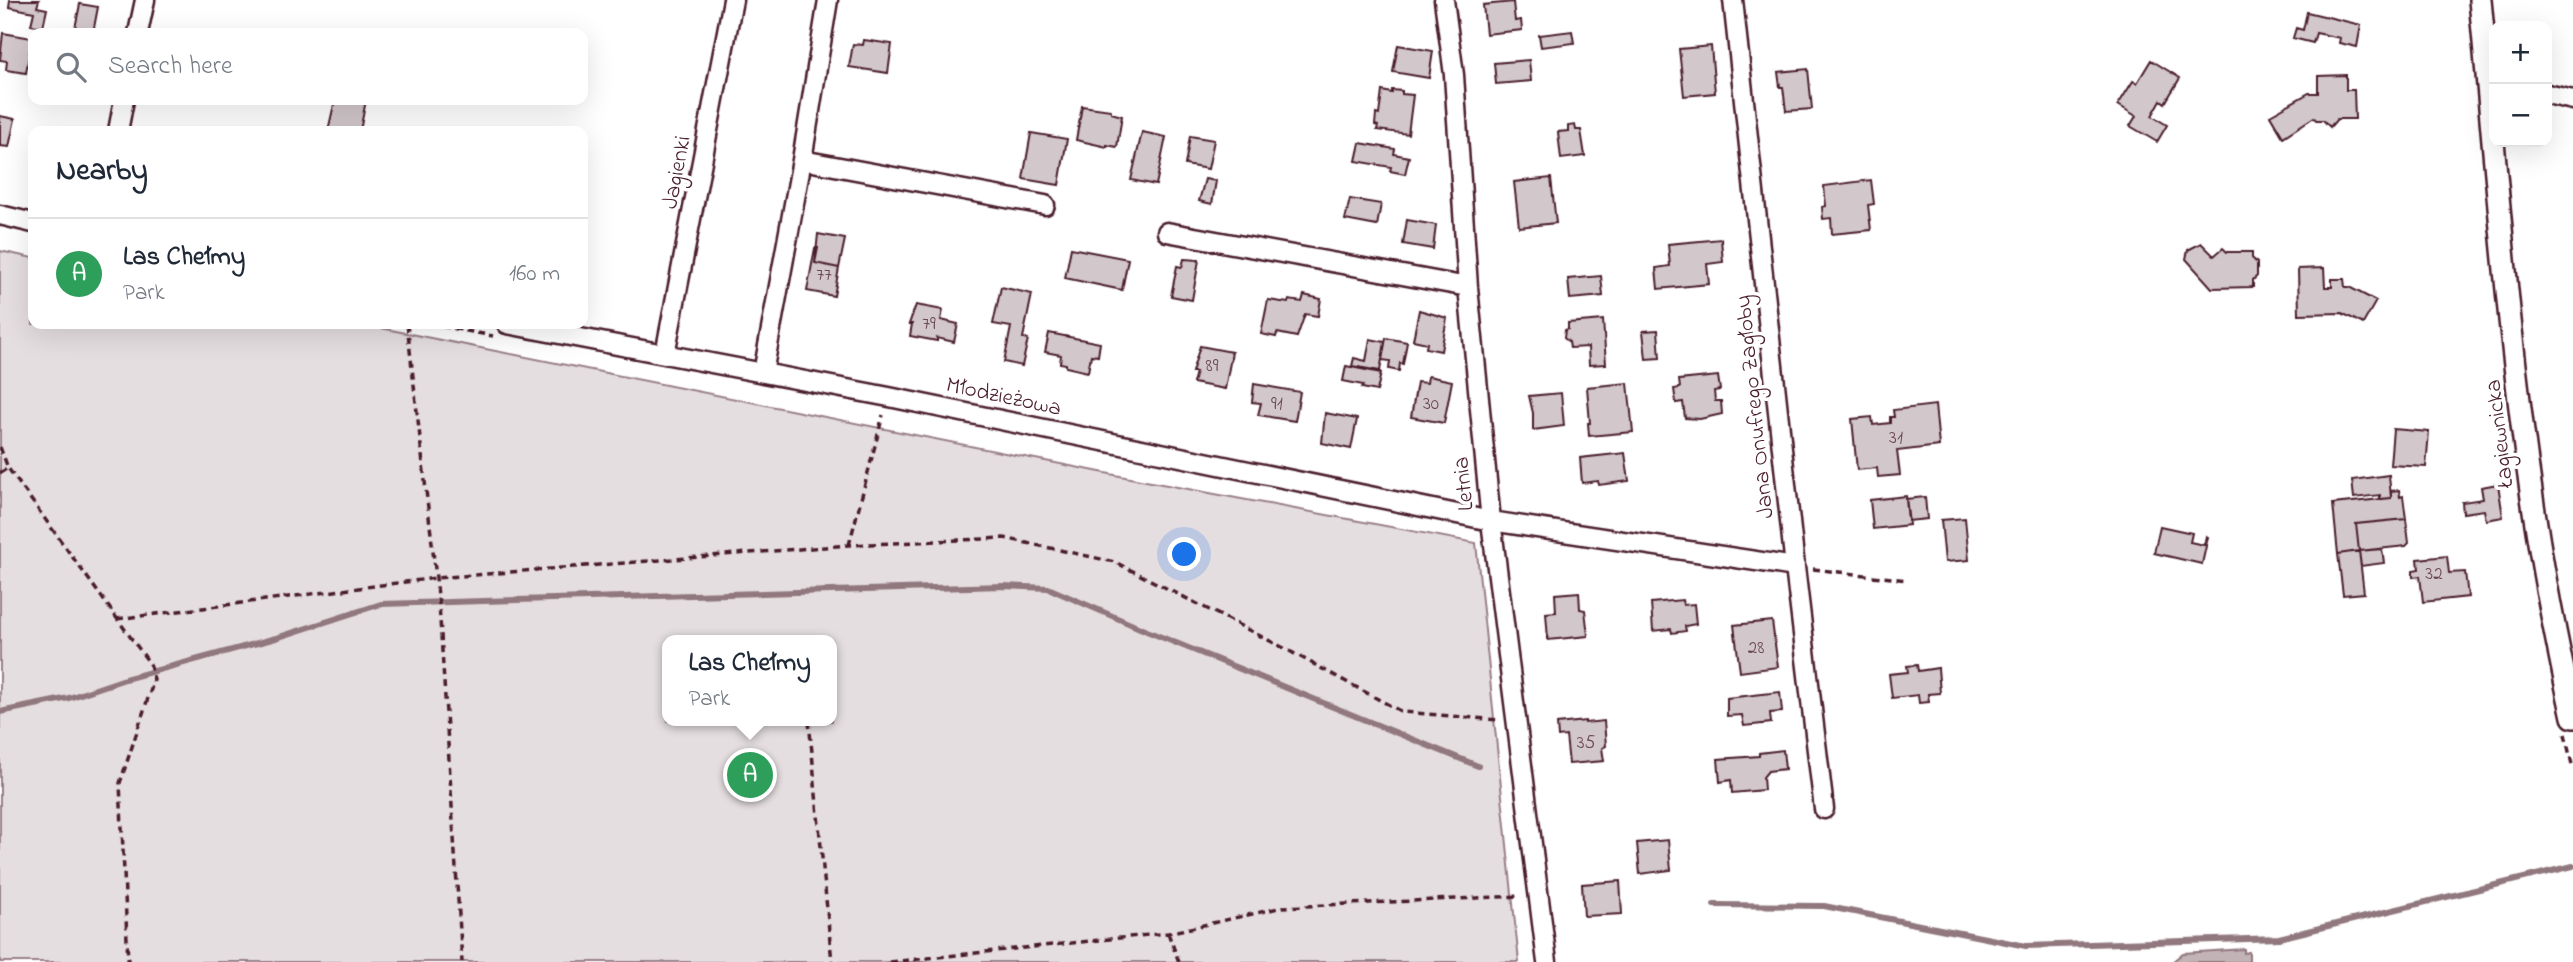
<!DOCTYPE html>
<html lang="en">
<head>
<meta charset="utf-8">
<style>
	:root { --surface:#fff; --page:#f2f2f3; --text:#1f2937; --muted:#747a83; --line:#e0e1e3; --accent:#db2777 }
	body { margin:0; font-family:"Indie Flower",sans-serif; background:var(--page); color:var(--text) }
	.controls { position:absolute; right:21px; top:21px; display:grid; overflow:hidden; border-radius:14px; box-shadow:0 7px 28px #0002 }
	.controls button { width:63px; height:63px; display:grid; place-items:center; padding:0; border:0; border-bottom:2px solid var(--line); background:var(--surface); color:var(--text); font:35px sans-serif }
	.you { position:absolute; left:1185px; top:555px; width:24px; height:24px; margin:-18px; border:5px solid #fff; border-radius:50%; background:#1a73e8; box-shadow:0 0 0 10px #1a73e833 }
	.badge { display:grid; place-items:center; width:46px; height:46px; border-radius:50%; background:var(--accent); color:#fff; font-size:23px; font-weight:700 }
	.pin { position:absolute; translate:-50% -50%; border:4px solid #fff; box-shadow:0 2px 7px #0006 }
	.popup { position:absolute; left:662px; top:635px; width:175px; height:91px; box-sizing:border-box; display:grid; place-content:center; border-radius:14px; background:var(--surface); filter:drop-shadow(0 2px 5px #0005); font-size:23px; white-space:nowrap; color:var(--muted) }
	.popup b { font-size:26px; color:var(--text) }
	.popup::after { content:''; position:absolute; left:50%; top:100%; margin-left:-14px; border:14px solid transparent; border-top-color:var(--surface) }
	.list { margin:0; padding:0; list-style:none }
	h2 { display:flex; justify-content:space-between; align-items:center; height:91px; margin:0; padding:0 28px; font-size:30px }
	h2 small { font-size:23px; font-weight:400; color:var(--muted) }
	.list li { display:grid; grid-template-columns:46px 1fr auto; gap:21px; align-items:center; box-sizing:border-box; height:112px; padding:0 28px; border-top:2px solid var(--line) }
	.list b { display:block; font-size:26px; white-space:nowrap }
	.list p { margin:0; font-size:23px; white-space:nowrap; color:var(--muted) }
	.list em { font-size:23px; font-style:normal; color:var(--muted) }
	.icon { flex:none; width:38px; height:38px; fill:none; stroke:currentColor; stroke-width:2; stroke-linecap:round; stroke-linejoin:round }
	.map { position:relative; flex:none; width:2573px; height:962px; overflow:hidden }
	.search { position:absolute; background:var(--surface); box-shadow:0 7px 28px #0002; left:28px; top:28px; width:560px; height:77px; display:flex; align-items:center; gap:18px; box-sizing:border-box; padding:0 24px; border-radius:14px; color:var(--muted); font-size:26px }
	.panel { position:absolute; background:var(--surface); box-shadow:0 7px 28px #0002; left:28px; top:126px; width:560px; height:203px; border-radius:14px }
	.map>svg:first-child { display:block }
	.green { fill:#e5dee0; stroke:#987e86; stroke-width:2; fill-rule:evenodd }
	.water { fill:#c1b3b6; stroke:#91787e; stroke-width:2 }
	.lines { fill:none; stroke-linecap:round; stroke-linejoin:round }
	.stream { stroke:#91787e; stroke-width:6 }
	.building { fill:#d2c7cb; stroke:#4a1f2b; stroke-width:2 }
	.minor-casing { stroke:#4a1f2b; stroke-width:23 }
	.tertiary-casing { stroke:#4a1f2b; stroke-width:26 }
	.path { stroke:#4a1f2b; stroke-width:3.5; stroke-dasharray:7 5; stroke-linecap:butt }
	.minor { stroke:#fff; stroke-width:18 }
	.tertiary { stroke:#fff; stroke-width:21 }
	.labels { text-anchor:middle; stroke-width:7; stroke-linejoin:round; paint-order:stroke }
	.number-label { font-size:19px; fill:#6c4953 }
	.street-label { font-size:23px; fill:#4a1f2b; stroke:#fff }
</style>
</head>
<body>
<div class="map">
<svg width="2573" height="962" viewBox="0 0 2573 962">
	<rect width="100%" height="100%" fill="#fff"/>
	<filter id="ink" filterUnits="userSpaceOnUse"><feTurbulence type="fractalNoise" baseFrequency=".0143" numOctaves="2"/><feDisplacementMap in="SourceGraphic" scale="14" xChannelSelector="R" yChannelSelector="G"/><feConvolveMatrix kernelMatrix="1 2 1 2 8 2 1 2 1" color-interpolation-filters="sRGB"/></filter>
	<g filter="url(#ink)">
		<path class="green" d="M0,251L33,258V324H361L1135,479L1476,543L1519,962H0ZM668,640H832V721H668Z"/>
		<path class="water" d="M2244,949V953L2249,952V962H2172L2183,953Z"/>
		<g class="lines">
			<path class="stream" d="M0,712L69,698L125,679L276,638L381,604L1003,586L1048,588L1149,632L1478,766
				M1714,905L1824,906L2026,946L2279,938L2573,866"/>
		</g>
		<path class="building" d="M10,0H39L37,7L47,9L43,27L31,25L34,12L9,7Z
			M1513,2L1515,21L1521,20L1522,30L1486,34L1483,5Z
			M80,4L98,7L93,33H74Z
			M2307,12L2361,25L2357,47L2339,43L2340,38L2316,33L2313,43L2293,38L2296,28L2303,30Z
			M1572,31L1574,43L1541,47L1539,35Z
			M3,33L32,38L26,73L6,70L7,61L0,60Z
			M864,40L892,44L888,73L849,67L853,44L863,45Z
			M1398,45L1433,51L1429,78L1393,72Z
			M1711,46L1715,93L1684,96L1679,49Z
			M1529,60L1531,81L1496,84L1494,63Z
			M2151,60L2180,78L2165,103L2161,100L2152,116L2167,125L2157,142L2130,126L2136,116L2118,105L2133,81L2137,83Z
			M1808,69L1812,109L1786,111L1783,87H1780L1778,72Z
			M2346,75V90H2354L2355,119H2337L2330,127L2323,120H2316L2314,117L2283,137L2270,115L2309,93H2318V76Z
			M1392,90L1402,91V94L1413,95L1408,134L1377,130L1378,126L1375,125L1376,114L1379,115L1382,91L1392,93Z
			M335,100H366L360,131H328Z
			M1082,106L1111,110V113L1122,116L1117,147L1107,145V147L1076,140Z
			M0,116L15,119L9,147L0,146Z
			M1575,125L1576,130H1581L1585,156L1561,159L1558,132L1568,131V126Z
			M1142,132L1166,137L1156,185L1131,180Z
			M1031,133L1067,139L1059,185L1023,179Z
			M1190,136L1214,140L1208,169L1185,165Z
			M1360,143L1395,149L1394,154L1409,157L1405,174L1390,171L1391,167L1356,161Z
			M1551,178L1556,223L1519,227L1514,182Z
			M1205,179L1216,181L1212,204L1199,201Z
			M1871,180L1874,204L1868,205L1871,230L1832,234L1831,218L1823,219L1822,207L1826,206L1824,186Z
			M1350,199L1381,204L1377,226L1345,220Z
			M1407,220L1436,225L1433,249L1403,244Z
			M818,234L845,239L839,268L815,263Z
			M1721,239L1723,262L1707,264L1709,284L1658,289L1656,268L1670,266L1668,244Z
			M2201,243L2214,256L2223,248L2227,252H2252V258L2257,263V276L2253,280V287L2212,288L2186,259L2188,250Z
			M815,248H818L815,263L839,268L834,296L807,291Z
			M1071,248L1128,259L1122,290L1065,278Z
			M1184,259L1199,260L1192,300L1171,296L1177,266L1182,267Z
			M2324,268L2325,287H2332V279H2344L2345,287H2349L2376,301L2363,324L2342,313L2299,314L2298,269Z
			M1601,276L1603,296L1570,299L1568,279Z
			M1001,287L1032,294L1023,338L1028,339L1022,366L1004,362L1011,327L993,324Z
			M1304,295L1321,299L1318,316L1305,314L1297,337L1277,333L1276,337L1261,334L1268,300L1288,303L1289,300L1302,302Z
			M916,305L943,310L941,320L958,324L954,342L937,338V341L910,336L912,324H909Z
			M1419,310L1447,318L1441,351L1426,348L1427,343L1413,340Z
			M1603,320L1606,364L1589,365L1588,347L1570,348L1569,342L1564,338L1565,330L1568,329V323Z
			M1658,330L1660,358L1646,359L1643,331Z
			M1049,333L1100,343L1098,356L1091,355L1088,372L1066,367V364L1060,363L1061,355L1045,352Z
			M1386,338L1407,342L1403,364L1400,363L1399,371L1389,369L1390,361L1382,360Z
			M1370,339L1385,342L1380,371L1352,366L1354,358L1366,361Z
			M1200,346L1232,352L1225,389L1193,383L1196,372H1192Z
			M1346,366L1381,373L1377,391L1362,388L1363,385L1343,381Z
			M1428,376L1452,381L1444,423L1411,417L1417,382L1427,383Z
			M1718,376L1720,390L1714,391L1715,401H1721L1722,414L1700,419L1685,418L1683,402L1676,403L1674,389L1680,388L1679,380Z
			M1628,383L1633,432L1589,436L1588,423H1590L1587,387Z
			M1254,384L1300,392L1295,421L1258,415L1261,403L1252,402Z
			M1561,393L1564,426L1533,430V413L1529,396Z
			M1935,405L1939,446L1897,451L1900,475L1878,477L1877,468L1857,470L1852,419L1872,417L1873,425L1890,423V417H1894L1893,410Z
			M1325,413L1357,419L1351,449L1322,443Z
			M2393,429L2429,432L2426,467L2390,465Z
			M1625,453L1629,481L1599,485L1598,481L1582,483L1580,458Z
			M2389,475L2391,498L2380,499V495L2354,498L2352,480Z
			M2498,484L2503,517L2486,520L2484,510L2463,513L2462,502L2483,499L2481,487Z
			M2399,490L2400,497L2403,496L2406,519L2356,524L2359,551L2338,554L2333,504L2391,498V491Z
			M1906,496L1909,525L1873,529L1870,500Z
			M1925,497L1927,519L1908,521L1906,499Z
			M1965,518L1969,560L1945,562L1941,520Z
			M2406,519L2409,543L2406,546L2359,551L2356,524Z
			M2160,526L2192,533L2190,542L2204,545L2206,536L2208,537L2202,564L2154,553Z
			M2382,549L2384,563L2361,566L2359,551Z
			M2359,551L2364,593L2343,595L2338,554Z
			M2447,556L2449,573L2465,572L2468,597L2423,602L2420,576L2413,577V570L2419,569L2418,559Z
			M1579,592L1580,609L1585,610L1588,636L1548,640L1546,613L1556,612L1555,594Z
			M1682,600L1683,605L1694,604L1696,624L1685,626L1686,631L1672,633L1671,629L1653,631L1651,603Z
			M1772,621L1778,667L1740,672L1734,625Z
			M1917,665L1918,671L1938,668L1940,693L1928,694L1929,702L1919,703L1918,695L1892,698L1889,674L1908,672L1907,666Z
			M1780,692L1782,712L1770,713L1771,723L1744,726L1742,715L1727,716V698Z
			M1585,721V723L1604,721L1606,746L1602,748L1604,761L1569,764L1566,736L1558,737L1557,724Z
			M1783,750L1785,769L1768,771L1763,777L1764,790L1732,793L1731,780L1720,782L1718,759L1759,756V753Z
			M1668,840L1671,870L1640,874L1637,843Z
			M1620,881L1622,914L1584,916L1582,884Z"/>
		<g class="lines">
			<defs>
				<path id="minor" d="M1444,0L1454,75L1468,287L1491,521L1547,962
					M1733,0L1795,567L1824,809
					M138,33L145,0
					M2547,94L2573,100
					M118,131L124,100
					M802,160L1045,205
					M0,215L33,223
					M1167,232L1468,287
					M507,324L889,397L1491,521L1795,567
					M665,354L733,0
					M763,373L802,160L828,0"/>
				<path id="tertiary" d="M2480,0C2497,175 2509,351 2536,524C2546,589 2559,653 2573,717"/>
			</defs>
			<use href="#minor" class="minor-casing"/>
			<use href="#tertiary" class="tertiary-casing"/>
			<path class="path" d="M407,324L439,604L462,962
				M430,324L493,336
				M0,447L8,468L150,664L154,680L120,783L128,962
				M0,473L8,468
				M849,545L883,415
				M1813,569L1908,580
				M117,619L436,578L849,545L1004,538L1115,562L1282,647L1402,712L1499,720
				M809,721L832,962
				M2565,734L2573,769
				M1168,933L1179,962
				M890,962L1168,933L1283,907L1520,896"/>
			<use href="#minor" class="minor"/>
			<use href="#tertiary" class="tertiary"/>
		</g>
	</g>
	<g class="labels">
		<g class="number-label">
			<text x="824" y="280">77</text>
			<text x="929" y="329">79</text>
			<text x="1212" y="371">89</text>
			<text x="1277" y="409">91</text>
			<text x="1431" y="409">30</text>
			<text x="1896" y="443">31</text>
			<text x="2434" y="579">32</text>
			<text x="1756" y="653">28</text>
			<text x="1586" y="748">35</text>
		</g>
		<g class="street-label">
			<text transform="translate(675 172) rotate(-79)" y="8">Jagienki</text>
			<text transform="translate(1004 395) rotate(12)" y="8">Młodzieżowa</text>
			<text transform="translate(1753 407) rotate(-96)" y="8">Jana Onufrego Zagłoby</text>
			<text transform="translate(2498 434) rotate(-97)" y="8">Łagiewnicka</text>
			<text transform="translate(1462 484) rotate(-96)" y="8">Letnia</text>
		</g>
	</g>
</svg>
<div class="controls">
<button>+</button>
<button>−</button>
</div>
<div class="you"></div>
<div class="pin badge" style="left:750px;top:775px;background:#2e9e5b">A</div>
<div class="popup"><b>Las Chełmy</b>Park</div>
<div class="search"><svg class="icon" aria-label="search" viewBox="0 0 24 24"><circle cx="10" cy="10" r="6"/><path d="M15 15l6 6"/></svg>Search here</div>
<section class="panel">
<h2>Nearby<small></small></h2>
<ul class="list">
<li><span class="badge" style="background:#2e9e5b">A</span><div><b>Las Chełmy</b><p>Park</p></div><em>160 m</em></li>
</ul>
</section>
</div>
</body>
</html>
